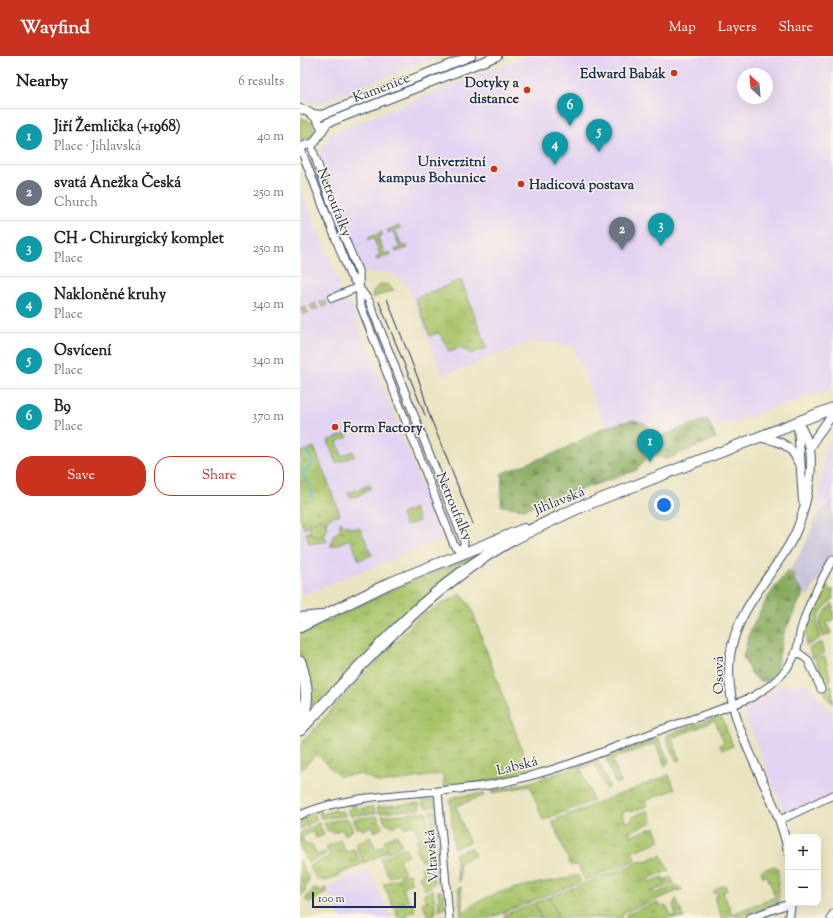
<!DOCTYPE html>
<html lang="en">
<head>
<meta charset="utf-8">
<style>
	:root { --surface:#fff; --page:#f6f6f6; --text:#202124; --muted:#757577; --line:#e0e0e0; --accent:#c8321e }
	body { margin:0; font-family:"Sorts Mill Goudy",serif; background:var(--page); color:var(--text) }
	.controls { position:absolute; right:12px; bottom:12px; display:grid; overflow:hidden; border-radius:8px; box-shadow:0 4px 16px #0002 }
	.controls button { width:36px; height:36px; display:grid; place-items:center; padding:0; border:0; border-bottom:1px solid var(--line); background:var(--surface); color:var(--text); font:20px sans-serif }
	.compass { position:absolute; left:437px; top:12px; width:36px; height:36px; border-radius:50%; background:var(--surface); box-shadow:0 4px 16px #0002; rotate:334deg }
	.scale { position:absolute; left:12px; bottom:10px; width:104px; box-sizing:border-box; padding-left:4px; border:2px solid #1b2f5e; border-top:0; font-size:11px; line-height:14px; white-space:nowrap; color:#1b2f5e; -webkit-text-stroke:3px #fcf5e5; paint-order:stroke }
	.you { position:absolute; left:364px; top:449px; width:14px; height:14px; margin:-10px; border:3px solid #fff; border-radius:50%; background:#1a73e8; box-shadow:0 0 0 6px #1a73e833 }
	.badge { display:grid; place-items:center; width:26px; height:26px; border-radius:50%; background:var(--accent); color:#fff; font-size:13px; font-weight:700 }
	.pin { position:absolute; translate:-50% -33px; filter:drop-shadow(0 1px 2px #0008) }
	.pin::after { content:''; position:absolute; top:21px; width:14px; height:12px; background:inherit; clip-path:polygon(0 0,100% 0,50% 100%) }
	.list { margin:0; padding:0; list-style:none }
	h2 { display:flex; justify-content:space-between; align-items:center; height:52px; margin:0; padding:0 16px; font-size:17px }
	h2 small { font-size:13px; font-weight:400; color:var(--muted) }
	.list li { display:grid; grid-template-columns:26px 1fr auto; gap:12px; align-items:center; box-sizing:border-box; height:56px; padding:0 16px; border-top:1px solid var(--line) }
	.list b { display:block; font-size:15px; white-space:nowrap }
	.list p { margin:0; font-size:13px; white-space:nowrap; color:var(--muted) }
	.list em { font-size:13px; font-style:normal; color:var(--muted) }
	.actions { display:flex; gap:8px; padding:12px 16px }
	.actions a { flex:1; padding:9px 0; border:1px solid var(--accent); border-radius:16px; text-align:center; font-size:14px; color:var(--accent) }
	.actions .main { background:var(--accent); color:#fff }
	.map { position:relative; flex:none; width:533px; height:862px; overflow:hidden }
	header { display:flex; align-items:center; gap:24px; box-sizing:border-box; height:56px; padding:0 20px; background:var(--accent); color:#fff }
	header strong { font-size:19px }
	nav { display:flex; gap:22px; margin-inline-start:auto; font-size:14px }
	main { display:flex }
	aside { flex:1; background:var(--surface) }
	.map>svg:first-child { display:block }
	.built { fill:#e3d3f2; fill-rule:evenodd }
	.industrial { fill:#c6c0da }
	.grass { fill:url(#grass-tufts); stroke:#627a64 }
	.forest { fill:url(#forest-firs); stroke:#506c5e }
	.park { fill:#a8c46b; stroke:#627a64 }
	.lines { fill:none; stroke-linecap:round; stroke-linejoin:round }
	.stream { stroke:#5dbbdb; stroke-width:2 }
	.minor-tunnel { stroke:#c1bfac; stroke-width:7; stroke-dasharray:7 3.5; stroke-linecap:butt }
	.minor-casing { stroke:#3a4a6d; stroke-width:9 }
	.tertiary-casing { stroke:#3a4a6d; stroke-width:10 }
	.secondary-casing { stroke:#3a4a6d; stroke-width:12 }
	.trunk-casing { stroke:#3a4a6d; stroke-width:13 }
	.minor { stroke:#fff; stroke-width:7 }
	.tertiary { stroke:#fff; stroke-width:8 }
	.secondary { stroke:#fff; stroke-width:10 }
	.trunk { stroke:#fff; stroke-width:11 }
	.tram { stroke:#1b2f5e; stroke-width:1 }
	.poi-dot { fill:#c8321e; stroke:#fcf5e5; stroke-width:1.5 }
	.labels { text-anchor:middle; stroke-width:3; stroke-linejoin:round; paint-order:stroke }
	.poi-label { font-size:14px; font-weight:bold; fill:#1b2f5e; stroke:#fcf5e5; text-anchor:end }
	.street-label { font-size:14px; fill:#1b2f5e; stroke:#fcf5e5 }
</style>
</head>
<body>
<header>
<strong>Wayfind</strong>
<nav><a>Map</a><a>Layers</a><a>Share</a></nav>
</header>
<main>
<aside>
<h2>Nearby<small>6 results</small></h2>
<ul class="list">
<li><span class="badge" style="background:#0f9aa8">1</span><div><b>Jiří Žemlička (+1968)</b><p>Place · Jihlavská</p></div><em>40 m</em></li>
<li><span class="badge" style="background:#6b7280">2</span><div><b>svatá Anežka Česká</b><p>Church</p></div><em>250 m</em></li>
<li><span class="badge" style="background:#0f9aa8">3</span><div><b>CH - Chirurgický komplet</b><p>Place</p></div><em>250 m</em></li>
<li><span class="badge" style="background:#0f9aa8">4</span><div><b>Nakloněné kruhy</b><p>Place</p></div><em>340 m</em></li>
<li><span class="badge" style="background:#0f9aa8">5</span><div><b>Osvícení</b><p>Place</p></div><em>340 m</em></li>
<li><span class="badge" style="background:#0f9aa8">6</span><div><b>B9</b><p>Place</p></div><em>370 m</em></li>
</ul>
<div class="actions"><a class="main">Save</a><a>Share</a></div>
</aside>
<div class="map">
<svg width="533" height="862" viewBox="0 0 533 862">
	<defs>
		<pattern id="grass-tufts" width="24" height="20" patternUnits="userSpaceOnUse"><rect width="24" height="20" fill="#a8c46b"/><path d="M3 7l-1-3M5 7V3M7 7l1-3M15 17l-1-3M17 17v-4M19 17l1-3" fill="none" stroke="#88a05b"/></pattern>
		<pattern id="forest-firs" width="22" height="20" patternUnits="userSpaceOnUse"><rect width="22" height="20" fill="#86aa5f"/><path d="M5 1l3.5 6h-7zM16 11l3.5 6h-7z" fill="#6d8b52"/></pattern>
	</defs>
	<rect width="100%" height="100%" fill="#fcf5e5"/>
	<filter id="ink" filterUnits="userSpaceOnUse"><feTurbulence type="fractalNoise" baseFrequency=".025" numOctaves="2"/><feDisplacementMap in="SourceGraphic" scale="8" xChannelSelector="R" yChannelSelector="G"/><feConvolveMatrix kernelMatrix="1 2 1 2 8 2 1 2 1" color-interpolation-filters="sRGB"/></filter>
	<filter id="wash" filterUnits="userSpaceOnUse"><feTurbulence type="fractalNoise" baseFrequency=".012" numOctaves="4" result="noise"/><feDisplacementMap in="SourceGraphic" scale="16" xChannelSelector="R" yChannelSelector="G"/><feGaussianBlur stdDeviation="0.9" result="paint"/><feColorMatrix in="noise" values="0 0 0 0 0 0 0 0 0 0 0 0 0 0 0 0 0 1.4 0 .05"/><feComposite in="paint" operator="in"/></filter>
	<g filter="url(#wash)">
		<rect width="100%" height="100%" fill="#eae3c0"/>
		<path class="built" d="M0,0H140L18,48L0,42Z
			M226,0H533V332L336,400L305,371L272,289L231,286L143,320L107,229L93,218L84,216L70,218L64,215L19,97L31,77ZM443,18H467V42H443Z
			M0,133L9,151L40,229L38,233L44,248H51L142,483L0,540Z
			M533,381V443L517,460L525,389Z
			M508,627L526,653L533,656V743L488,765L443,655L481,629Z
			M68,812L92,862H40L26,832Z"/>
		<path class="industrial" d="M533,443V498L508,540L486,520L506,487L517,460Z"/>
		<path class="grass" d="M0,61L13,67V76L11,80L7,83L0,84Z
			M99,170L100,172L95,174L102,191L106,189L108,192L96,196L95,194L100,192L93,175L88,177L87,174Z
			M82,176L83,179L78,181L85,198L90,196L91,199L77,204L76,201L80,199L74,183L69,184L68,182Z
			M161,224L187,292L171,298L161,291L149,295L139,277L130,280L115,242Z
			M81,228L88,229L94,234L72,242L73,235Z
			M46,378L48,381L37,386L42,400L53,395L55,400L36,407L28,385Z
			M14,391L40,458L28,462L26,468L25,465L9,468L5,473L4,472L0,463V397Z
			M70,429L71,432C63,435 60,444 49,440L48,437Z
			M114,452L119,465L105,470L101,458Z
			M40,466L51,472H60L72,499L59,504L50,483L31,491L33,480L40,474Z
			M27,474L24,479L27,485L10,488L6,478L7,476H10L13,480H21Z
			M187,495L13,654L7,614L0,597V578L105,528Z
			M523,527L531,535L533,533V543C518,558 515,561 520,582L506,590L507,567Z
			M161,538L171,551L230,717L203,723L144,731L143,718L80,727L60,718L39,720L17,698L0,715V689L49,634L120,560Z
			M533,547V564L526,567L531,577L523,581C516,566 523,558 533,547Z
			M521,586L524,598L512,602L509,592Z
			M525,601L531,626L521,627L518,621L522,619L515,603Z
			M532,629L533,647L527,642L522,630Z
			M418,661L423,664L433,690L422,694L419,689L424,687L415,665L372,682L380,704H376L367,685V679Z
			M358,682L369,705L365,710L355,687L312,703L321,727H315L306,701Z
			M298,704L309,729L308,732L306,733L295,708L281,712L293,745L243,764L230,730L192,737L190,735L231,726Z
			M369,719L375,733L345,745L347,750L330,756L328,754L322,757L326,767L332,764V761L348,754L352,766L329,776L331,780L355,771L360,785L332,796L335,804L285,824L277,808L271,810L252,765Z
			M182,737L185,739L156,750L169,786L154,792L150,744L154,741Z
			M122,742L133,744L136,750L127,752L123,749Z
			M119,747L120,753L79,757L77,751Z
			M56,748V753L73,751L76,757L51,760L47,754H51L50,749Z
			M35,754L36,756L43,755L46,760L21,762L18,756L21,755L22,758Z
			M130,755H136L137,768L132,771Z
			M125,756L127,757L129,772L118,779L113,768L104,772L101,767L92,771L90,767L87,769L82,760Z
			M14,757L17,764L0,773V763Z
			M77,760L83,771L75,776L71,770L62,774L61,771L57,772L53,763Z
			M48,763L53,774L45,779L42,773L33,777L31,774L28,775L24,766Z
			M19,767L24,779L16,782L13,776L2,781L6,789L11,787L17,799L25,796L26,798L8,807L0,791V777Z
			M138,772L140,790L136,791L137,798L134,799L132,775Z
			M128,777L132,800L122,806L115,792L119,790L116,783Z
			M97,779L102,789L89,796L84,785Z
			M70,781L76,793L83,789L87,796L64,807L55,788Z
			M40,784L46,796L54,793L62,808L26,825C15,825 14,818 9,810L30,800L26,791Z
			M105,791L108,799L99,803L105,817L100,820L99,817L89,821L80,803Z
			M171,792L175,799L159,806L160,825L158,826L155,798Z
			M361,799L369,814L348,823L350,826L363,821L364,824L371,821L374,827L353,835L354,838L375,830L383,833L324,856L322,862H258L250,841L341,805L342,806Z
			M141,800L143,825L137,827L135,803Z
			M0,804L9,824L5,833L6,835L0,840Z
			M131,805L134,828L125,834L119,820L123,818L120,811Z
			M474,810L478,812L479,846L437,862L435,858L422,862L414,842L418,840L416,836L412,837L417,832L425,829L427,834L423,836L432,858L475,841L467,819L463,821L461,815Z
			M109,818L112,827L102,831L109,845L94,852L83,828Z
			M278,819L281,826L189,862H159L161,859L158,832L161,831L163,857C193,829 241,830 278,819Z
			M14,832H16L20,835L26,832L27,836L9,847L5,843Z
			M133,833L136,857L129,862L122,847L127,845L123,839Z
			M138,835H141V839H144L145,852L139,855Z
			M376,843L384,862H325L327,858L357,846L359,850L367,851L373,861L376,860L373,849Z
			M112,846L115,855L106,858L108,862H99L95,854Z
			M235,847L241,862H205L204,859Z"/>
		<path class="forest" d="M407,363L416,382L367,403L349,399L337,414L224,453L201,450L202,417L260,395L305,371L333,364L346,368L358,381Z
			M488,514L495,519L494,526L504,536L484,577L476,614L468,625H459L451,617L443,601L451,572L468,541Z"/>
		<path class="park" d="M21,463L25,465L28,473L21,480L16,481L10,476L9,468Z
			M250,841L258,862H241L235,847Z"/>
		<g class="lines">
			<path class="stream" d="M6,394L13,406L4,416L3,419L10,429L12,441"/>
		</g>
	</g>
	<g filter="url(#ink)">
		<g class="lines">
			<path class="minor-tunnel" d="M0,255L32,242"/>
			<defs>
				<path id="minor" d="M11,89L36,161L59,217L60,248L154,489L163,497
					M0,91L50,219L69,245L164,485L163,497
					M32,242L59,231
					M496,595L508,604L521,633
					M138,736L149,862
					M0,759C58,734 137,740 200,727C255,716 308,694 360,674C391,663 422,654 452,641C470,631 490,615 497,593C499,584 500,573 504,564C511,542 522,522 533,503
					M480,764L533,739
					M449,862L491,847
					M531,862L533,858"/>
				<path id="tertiary" d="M0,53C12,56 18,62 22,73
					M12,58L22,59L171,0
					M0,91L14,87L27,67L197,0
					M498,369L503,445
					M458,381C476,384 491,387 498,406
					M510,394L516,381L533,358
					M0,561L21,559
					M488,795C475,728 421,671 430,600C436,556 467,526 489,489C503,467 514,420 510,393C508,384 502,374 498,366
					M489,862L491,847"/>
				<path id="secondary" d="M278,452L533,352
					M0,571L92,526L224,473"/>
				<path id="trunk" d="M0,606C7,628 10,647 0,668
					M0,674C64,606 127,532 210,485C234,472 259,461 284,449"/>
			</defs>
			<use href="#minor" class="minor-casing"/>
			<use href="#tertiary" class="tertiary-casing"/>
			<use href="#secondary" class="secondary-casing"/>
			<use href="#trunk" class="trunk-casing"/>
			<use href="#minor" class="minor"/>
			<use href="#tertiary" class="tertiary"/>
			<use href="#secondary" class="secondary"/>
			<use href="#trunk" class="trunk"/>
			<path class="tram" d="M87,243L121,330L129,358L173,468
				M79,246L125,359"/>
		</g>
	</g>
	<g class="poi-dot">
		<circle cx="374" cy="17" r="4"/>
		<circle cx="227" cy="34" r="4"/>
		<circle cx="194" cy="113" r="4"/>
		<circle cx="221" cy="128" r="4"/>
		<circle cx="35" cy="371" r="4"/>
	</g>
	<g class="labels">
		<g class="poi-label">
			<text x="366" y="22">Edward Babák</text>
			<text x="219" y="31">Dotyky a<tspan x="219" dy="16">distance</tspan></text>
			<text x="186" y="110">Univerzitní<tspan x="186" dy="16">kampus Bohunice</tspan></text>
			<text x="229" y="133" text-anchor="start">Hadicová postava</text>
			<text x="43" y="376" text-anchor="start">Form Factory</text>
		</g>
		<g class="street-label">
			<text transform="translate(81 31) rotate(-21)" y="5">Kamenice</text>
			<text transform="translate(35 146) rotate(69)" y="5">Netroufalky</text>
			<text transform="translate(259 444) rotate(-22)" y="5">Jihlavská</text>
			<text transform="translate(155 450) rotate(67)" y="5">Netroufalky</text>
			<text transform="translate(418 619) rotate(-90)" y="5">Osová</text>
			<text transform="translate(217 709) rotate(-14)" y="5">Labská</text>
			<text transform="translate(131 800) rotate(-95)" y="5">Vltavská</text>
		</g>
	</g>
</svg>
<div class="controls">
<button>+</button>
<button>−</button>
</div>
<svg class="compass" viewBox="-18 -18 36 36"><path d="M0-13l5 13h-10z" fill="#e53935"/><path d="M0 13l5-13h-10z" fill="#757577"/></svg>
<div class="scale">100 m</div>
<div class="you"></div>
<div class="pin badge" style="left:350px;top:406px;background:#0f9aa8">1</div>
<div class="pin badge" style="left:322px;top:194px;background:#6b7280">2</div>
<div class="pin badge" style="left:361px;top:190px;background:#0f9aa8">3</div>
<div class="pin badge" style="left:255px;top:109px;background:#0f9aa8">4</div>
<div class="pin badge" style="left:299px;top:96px;background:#0f9aa8">5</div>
<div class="pin badge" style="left:270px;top:70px;background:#0f9aa8">6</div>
</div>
</main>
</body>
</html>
